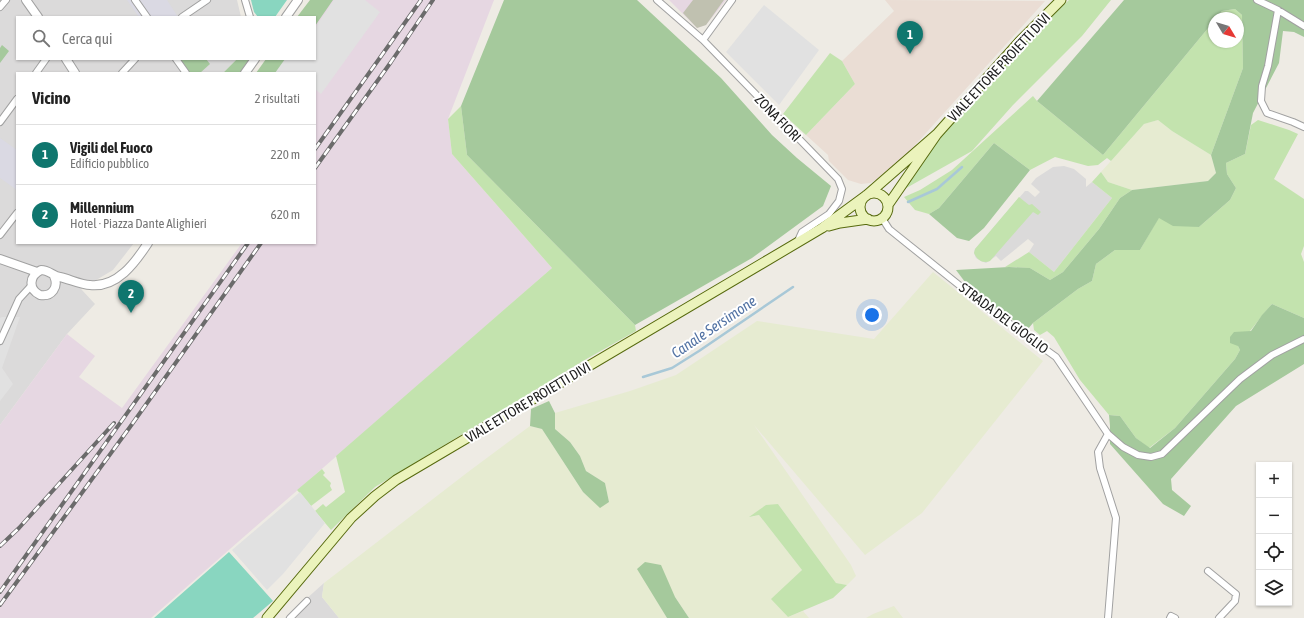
<!DOCTYPE html>
<html lang="it">
<head>
<meta charset="utf-8">
<style>
	:root { --surface:#fff; --page:#f6f6f6; --text:#222; --muted:#767676; --line:#e0e0e0; --accent:#0f766e }
	body { margin:0; font-family:"Asap Condensed",sans-serif; background:var(--page); color:var(--text) }
	.controls { position:absolute; right:12px; bottom:12px; display:grid; overflow:hidden; border-radius:0px; box-shadow:0 1px 3px #0004 }
	.controls button { width:36px; height:36px; display:grid; place-items:center; padding:0; border:0; border-bottom:1px solid var(--line); background:var(--surface); color:var(--text); font:20px sans-serif }
	.compass { position:absolute; left:1208px; top:12px; width:36px; height:36px; border-radius:50%; background:var(--surface); box-shadow:0 1px 3px #0004; rotate:128deg }
	.you { position:absolute; left:872px; top:315px; width:14px; height:14px; margin:-10px; border:3px solid #fff; border-radius:50%; background:#1a73e8; box-shadow:0 0 0 6px #1a73e833 }
	.badge { display:grid; place-items:center; width:26px; height:26px; border-radius:50%; background:var(--accent); color:#fff; font-size:13px; font-weight:700 }
	.pin { position:absolute; translate:-50% -33px; filter:drop-shadow(0 1px 2px #0008) }
	.pin::after { content:''; position:absolute; top:21px; width:14px; height:12px; background:inherit; clip-path:polygon(0 0,100% 0,50% 100%) }
	.list { margin:0; padding:0; list-style:none }
	h2 { display:flex; justify-content:space-between; align-items:center; height:52px; margin:0; padding:0 16px; font-size:17px }
	h2 small { font-size:13px; font-weight:400; color:var(--muted) }
	.list li { display:grid; grid-template-columns:26px 1fr auto; gap:12px; align-items:center; box-sizing:border-box; height:60px; padding:0 16px; border-top:1px solid var(--line) }
	.list b { display:block; font-size:15px; white-space:nowrap }
	.list p { margin:0; font-size:13px; white-space:nowrap; color:var(--muted) }
	.list em { font-size:13px; font-style:normal; color:var(--muted) }
	.icon { flex:none; width:22px; height:22px; fill:none; stroke:currentColor; stroke-width:2; stroke-linecap:round; stroke-linejoin:round }
	.map { position:relative; flex:none; width:1304px; height:618px; overflow:hidden }
	.search { position:absolute; background:var(--surface); box-shadow:0 1px 3px #0004; left:16px; top:16px; width:300px; height:44px; display:flex; align-items:center; gap:10px; box-sizing:border-box; padding:0 14px; border-radius:0px; color:var(--muted); font-size:15px }
	.panel { position:absolute; background:var(--surface); box-shadow:0 1px 3px #0004; left:16px; top:72px; width:300px; height:172px; border-radius:0px }
	.map>svg:first-child { display:block }
	.residential { fill:#dbdada }
	.industrial { fill:#e6d7e2 }
	.military { fill:#eaddd4 }
	.construction { fill:#c0c1b0 }
	.farmland { fill:#e6ebd1 }
	.grass { fill:#c3e3ae }
	.forest { fill:#a5c99c }
	.pitch { fill:#89d6c0 }
	.parking { fill:#e1e1e1 }
	.plaza { fill:#dad9e3 }
	.lines { fill:none; stroke-linecap:round; stroke-linejoin:round }
	.stream { stroke:#a8c8d7; stroke-width:2.5 }
	.minor-casing { stroke:#a1a1a1; stroke-width:8 }
	.tertiary-casing { stroke:#a1a1a1; stroke-width:10 }
	.secondary-casing { stroke:#576a0e; stroke-width:11 }
	.minor { stroke:#fff; stroke-width:6 }
	.tertiary { stroke:#fff; stroke-width:8 }
	.secondary { stroke:#ebf3bc; stroke-width:9 }
	.rail-casing { stroke:#6b6b6b; stroke-width:4 }
	.rail { stroke:#fff; stroke-width:2.5; stroke-dasharray:8; stroke-linecap:butt }
	.labels { text-anchor:middle; stroke-width:4; stroke-linejoin:round; paint-order:stroke }
	.street-label { font-size:14px; fill:#1d1d1d; stroke:#fff }
	.water-label { font-size:15px; font-style:italic; fill:#5373a4; stroke:#fff }
</style>
</head>
<body>
<div class="map">
<svg width="1304" height="618" viewBox="0 0 1304 618">
	<rect width="100%" height="100%" fill="#eeebe4"/>
	<path class="residential" d="M0,0H237L241,17H17V59H237L223,73H17V243H134L113,270L81,289L95,304L67,334L0,425Z
		M1064,166L1074,169L1086,179V187L1092,182L1112,198L1054,272L1029,252L1034,244L1028,239L1001,261L996,256L986,263L981,261L976,258L974,253L975,249L1025,191H1028L1035,197L1040,192L1031,184L1036,178L1053,167Z
		M324,583L322,597L339,618H285Z"/>
	<path class="industrial" d="M327,0H494L448,119L452,154L552,268L151,618H0V425L67,334L95,356L79,377L122,408L242,243H315V17Z
		M669,0H726L706,25L697,28Z"/>
	<path class="military" d="M885,0L1045,1L907,154L883,176L870,183L861,184L848,180L829,161L828,155L806,135L855,84L842,61L894,11Z"/>
	<path class="construction" d="M693,0H724L706,25L697,28L683,13Z"/>
	<path class="farmland" d="M1158,120L1172,131L1211,155L1216,173L1208,181L1132,190L1108,182L1101,172L1144,124Z
		M933,272L1043,361L922,513L865,555L754,425L851,565L856,576L847,585L836,583L778,504L751,517L759,515L802,570L772,599L788,617L803,611L809,618H689L675,597L638,569L667,618H339L322,597L324,583L468,472L530,426L542,429L583,492L600,507L609,502L605,483L586,471L580,456L570,442L555,429V413L630,391L676,375L757,321L874,339Z
		M894,606L903,618H866L873,614Z"/>
	<path class="grass" d="M1069,0H1111L1082,36L1013,105L972,151L901,191L923,156L1023,43Z
		M1235,9L1242,15L1243,68L1211,155L1172,131L1158,120L1144,124L1111,161L1107,158L1098,165L1088,166L1055,157L1030,170L994,143L939,208L929,214L915,210L904,197L920,190L952,170L1033,96L1037,101L1103,155L1214,21V42H1238V18H1216L1222,11Z
		M830,53L842,61L855,84L806,135L783,114Z
		M461,106L467,155L635,325L636,331L583,361L375,487L331,530L315,511L323,504L326,507L345,492L336,456L552,268L452,154L448,119Z
		M1258,120L1289,130L1298,134L1274,179L1304,199V246L1301,254L1304,262V318L1272,304C1260,317 1250,332 1238,346L1240,350L1235,359L1175,428L1149,448L1136,438L1120,416L1109,415L1080,380L1054,337L1047,331L1040,335L1034,330L1033,323L1078,289L1092,281L1096,264L1115,250H1140L1159,217L1199,227L1230,200L1236,188L1227,174L1226,163L1245,154L1251,125Z
		M1101,172L1108,182L1132,190L1120,198L1099,229L1063,272L1050,280L1030,268L1005,267L1029,252L1054,272L1112,198L1092,182Z
		M1019,197L1029,205L1032,204L1041,212L1038,215L1033,212L990,261C983,264 977,260 974,253L975,249Z
		M322,469L325,473L323,475L331,483L330,486L332,490L311,506L297,490Z
		M778,504L836,583L847,585L833,598L788,617L771,599L802,570L759,515L749,517L766,505Z"/>
	<path class="forest" d="M310,0H333L315,26V17H297Z
		M504,0H637L721,78L772,135L797,158L831,186L823,206L752,258L635,325L467,155L461,106Z
		M1124,0H1304V37L1294,32L1283,31L1279,63L1253,113L1245,154L1226,163L1227,174L1236,188L1230,200L1199,227L1173,226L1159,218L1140,250H1115L1096,264L1092,281L1078,289L1033,323L1027,330L971,290L956,270L1009,267L1030,268L1050,280L1063,272L1099,229L1120,198L1132,190L1208,181L1216,173L1211,155L1243,68L1242,15L1235,9L1222,11L1216,18H1214V21L1103,155L1037,101Z
		M2,45L9,51L0,63V48Z
		M176,59H206L210,64L200,73H187Z
		M237,59H252L240,73H223Z
		M266,59H289L279,73H256Z
		M994,143L1030,170L984,228L969,241L957,238L929,214L939,208Z
		M1272,304L1304,318V364L1236,406L1171,479L1172,490L1191,506L1184,516L1163,504L1110,444V426L1109,415L1120,416L1136,438L1150,448L1175,428L1235,359L1240,350L1238,346L1230,343V337L1234,332L1251,331L1262,315Z
		M549,401L555,413V429L570,442L580,456L586,471L605,483L609,502L600,508L583,492L542,429L530,426L531,409Z
		M645,562L661,565L675,597L689,618H667L637,569Z"/>
	<path class="pitch" d="M251,0H287L275,17H258L254,12Z
		M229,552L273,601L253,618H154Z"/>
	<path class="parking" d="M334,0H365L380,12L321,94L315,89V73H275L285,59H315V28Z
		M764,5L819,50L779,105L726,52Z
		M2,317H20L2,368L13,384L0,401V318Z
		M300,492L325,523L283,574L267,590L232,550Z"/>
	<path class="plaza" d="M127,0H167L178,17H139Z
		M0,138L17,150V190L0,178Z"/>
	<g class="lines">
		<path class="stream" d="M908,202L937,189L962,167
			M643,377L672,368L699,351L793,287"/>
		<defs>
			<path id="minor" d="M135,0L147,17
				M245,0L250,17
				M657,0L703,40L838,179L842,189L839,201L829,214L802,232L797,243
				M1257,0L1278,10L1304,26
				M0,7L6,0
				M1278,10L1268,66L1262,86L1261,101L1267,113L1293,122L1304,127
				M182,17L207,0
				M703,40L732,0
				M176,59L186,73
				M36,73L46,59
				M122,73L135,59
				M0,122L17,99
				M882,218L889,229L989,309L1056,357L1108,434L1123,447L1138,455L1151,457L1162,454L1240,379L1272,355L1304,339
				M0,235L17,213
				M0,341L19,299L31,286
				M1208,571L1236,594L1235,601L1219,618
				M290,618L307,601
				M1108,618L1116,518L1100,468L1098,452L1108,434
				M1170,618L1171,616L1175,618"/>
			<path id="tertiary" d="M26,0L38,17
				M286,17L298,0
				M66,59L75,73
				M245,73L255,59
				M0,259L37,272
				M54,276C59,287 52,297 40,295C28,289 29,276 41,270C49,270 53,276 60,277C69,279 82,285 90,285C117,288 135,263 148,243"/>
			<path id="secondary" d="M860 207a14 14 0 1 1 28 0a14 14 0 1 1-28 0Z
				M888,205L937,134L1020,41L1061,0
				M829,226L840,223L868,219
				M267,618L351,518L375,496L396,480L822,228L867,195L937,134"/>
		</defs>
		<use href="#minor" class="minor-casing"/>
		<use href="#tertiary" class="tertiary-casing"/>
		<use href="#secondary" class="secondary-casing"/>
		<use href="#minor" class="minor"/>
		<use href="#tertiary" class="tertiary"/>
		<use href="#secondary" class="secondary"/>
		<defs>
			<path id="rail" d="M315,149L421,0
				M315,168L391,62L433,0
				M0,546L19,528L114,423
				M0,592L248,243
				M0,605L130,427L261,243"/>
		</defs>
		<use href="#rail" class="rail-casing"/>
		<use href="#rail" class="rail"/>
	</g>
	<g class="labels">
		<g class="street-label">
			<text transform="translate(999 67) rotate(-47)" y="5">VIALE ETTORE PROIETTI DIVI</text>
			<text transform="translate(778 118) rotate(46)" y="5">ZONA FIORI</text>
			<text transform="translate(1004 318) rotate(37)" y="5">STRADA DEL GIOGLIO</text>
			<text transform="translate(528 402) rotate(-31)" y="5">VIALE ETTORE PROIETTI DIVI</text>
		</g>
		<g class="water-label">
			<text transform="translate(714 327) rotate(-34)" y="5">Canale Sersimone</text>
		</g>
	</g>
</svg>
<div class="controls">
<button>+</button>
<button>−</button>
<button><svg class="icon" aria-label="locate" viewBox="0 0 24 24"><circle cx="12" cy="12" r="6"/><path d="M12 2v4M12 18v4M2 12h4M18 12h4"/></svg></button>
<button><svg class="icon" aria-label="layers" viewBox="0 0 24 24"><path d="M12 4l9 5-9 5-9-5zM3 14l9 5 9-5"/></svg></button>
</div>
<svg class="compass" viewBox="-18 -18 36 36"><path d="M0-13l5 13h-10z" fill="#e53935"/><path d="M0 13l5-13h-10z" fill="#767676"/></svg>
<div class="you"></div>
<div class="pin badge" style="left:910px;top:54px">1</div>
<div class="pin badge" style="left:131px;top:313px">2</div>
<div class="search"><svg class="icon" aria-label="search" viewBox="0 0 24 24"><circle cx="10" cy="10" r="6"/><path d="M15 15l6 6"/></svg>Cerca qui</div>
<section class="panel">
<h2>Vicino<small>2 risultati</small></h2>
<ul class="list">
<li><span class="badge">1</span><div><b>Vigili del Fuoco</b><p>Edificio pubblico</p></div><em>220 m</em></li>
<li><span class="badge">2</span><div><b>Millennium</b><p>Hotel · Piazza Dante Alighieri</p></div><em>620 m</em></li>
</ul>
</section>
</div>
</body>
</html>
